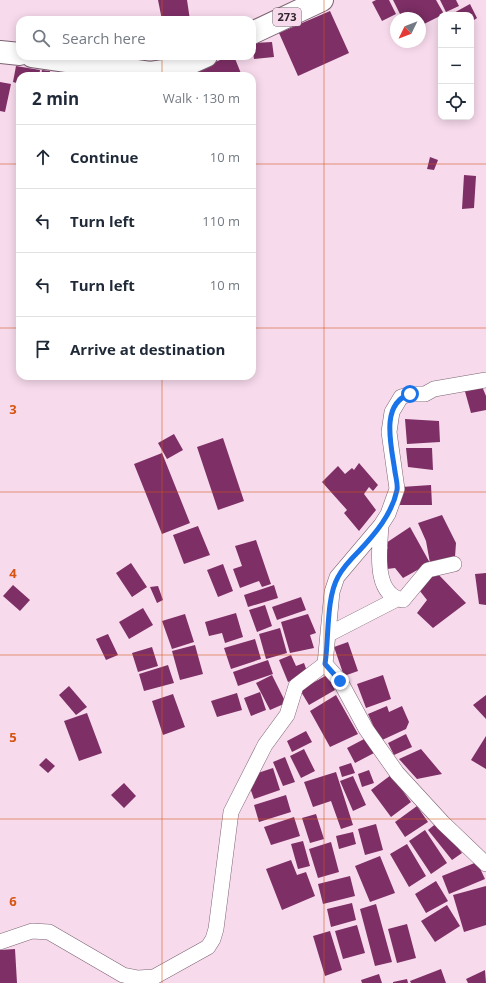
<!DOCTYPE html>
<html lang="en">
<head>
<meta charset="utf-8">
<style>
	:root { --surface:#fff; --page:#f2f2f3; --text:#1f2937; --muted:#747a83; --line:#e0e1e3 }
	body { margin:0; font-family:"Open Sans",sans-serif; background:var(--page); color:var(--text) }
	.controls { position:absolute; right:12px; top:12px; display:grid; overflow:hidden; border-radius:8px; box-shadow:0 2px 10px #0003 }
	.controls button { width:36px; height:36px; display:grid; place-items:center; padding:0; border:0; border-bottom:1px solid var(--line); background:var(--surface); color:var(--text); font:20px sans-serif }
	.compass { position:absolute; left:390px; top:12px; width:36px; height:36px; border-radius:50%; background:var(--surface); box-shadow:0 2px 10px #0003; rotate:227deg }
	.stop { position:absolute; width:12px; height:12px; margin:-9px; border:3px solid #1a73e8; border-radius:50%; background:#fff }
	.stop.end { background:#1a73e8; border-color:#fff; box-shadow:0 1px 4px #0008 }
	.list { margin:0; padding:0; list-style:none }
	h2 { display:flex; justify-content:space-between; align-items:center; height:52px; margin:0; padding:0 16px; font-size:17px }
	h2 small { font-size:13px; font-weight:400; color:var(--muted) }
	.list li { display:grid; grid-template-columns:26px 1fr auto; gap:12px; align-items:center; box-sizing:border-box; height:64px; padding:0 16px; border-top:1px solid var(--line) }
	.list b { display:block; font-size:15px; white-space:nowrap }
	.list em { font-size:13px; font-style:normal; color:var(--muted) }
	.icon { flex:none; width:22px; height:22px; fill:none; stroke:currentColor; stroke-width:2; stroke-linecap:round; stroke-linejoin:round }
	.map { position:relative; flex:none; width:486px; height:983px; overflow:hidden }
	.search { position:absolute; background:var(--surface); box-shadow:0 2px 10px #0003; left:16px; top:16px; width:240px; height:44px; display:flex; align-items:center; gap:10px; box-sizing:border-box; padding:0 14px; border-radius:12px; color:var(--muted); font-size:15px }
	.panel { position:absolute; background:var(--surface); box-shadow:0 2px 10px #0003; left:16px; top:72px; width:240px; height:308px; border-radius:12px }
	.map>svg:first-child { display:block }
	.building { fill:#7e2f66 }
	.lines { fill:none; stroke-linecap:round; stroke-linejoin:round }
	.minor-casing { stroke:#7c6372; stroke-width:16 }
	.primary-casing { stroke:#7c6372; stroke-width:24 }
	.minor { stroke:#fff; stroke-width:15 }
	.primary { stroke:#fff; stroke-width:22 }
	.route { stroke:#1a73e8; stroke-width:5 }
	.grid { fill:none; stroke:#d6540f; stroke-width:1; stroke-opacity:0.55 }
	.labels { text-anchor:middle; stroke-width:4; stroke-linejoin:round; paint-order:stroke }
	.shield { fill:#f7daec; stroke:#6c5c66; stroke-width:1 }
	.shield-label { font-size:11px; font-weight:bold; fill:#31262d }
	.grid-label { font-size:13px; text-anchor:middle; font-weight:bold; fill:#d6540f; stroke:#f7daec; stroke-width:4; stroke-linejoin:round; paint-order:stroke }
</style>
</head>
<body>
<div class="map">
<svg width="486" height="983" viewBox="0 0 486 983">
	<rect width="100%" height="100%" fill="#f7daec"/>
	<path class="building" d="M158,0H187L190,20H162Z
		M376,0H389L396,14L382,21L372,2Z
		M393,0H436L444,14L420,26V18H402Z
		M440,0H456L459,6L446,12Z
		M470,4L477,18L471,22V15H450Z
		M330,11L349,53L298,76L279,33Z
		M272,42L274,57L254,59L252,43Z
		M229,56H234L242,76H184Z
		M16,66L40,70L39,76H20V84L13,82Z
		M42,70L50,71L49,76H41Z
		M68,73L79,75V76H67Z
		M0,82L11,84L5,112L0,111Z
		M430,157L438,160L434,170L427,169Z
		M464,175L476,176L474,208L462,209Z
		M481,384L486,396V410L471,413L464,388Z
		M405,419L439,421L440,442L407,444Z
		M174,434L183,450L167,459L158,443Z
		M223,438L244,501L218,510L197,447Z
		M406,448H432L433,470L408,467Z
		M162,453L190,523L162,534L134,464Z
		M359,463L378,485L373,491L369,487L364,494L376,510L359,531L344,513L347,510L322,482L338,466L345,474L352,468L354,470Z
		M431,485L432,505H400L401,487Z
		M442,515L456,543L455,557L430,563L403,578L395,568L387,569L383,553L388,548L386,543L410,527L430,563L426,541L418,523Z
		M198,526L210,555L184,564L173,535Z
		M256,540L271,584L262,587L259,581L240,588L233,569L242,566L235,546Z
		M131,563L147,587L132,597L116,573Z
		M223,564L233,591L218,597L207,570Z
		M437,573L466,603L433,628L417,613L427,600L416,586Z
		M486,573V605L479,604L475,574Z
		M13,585L30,600L20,611L3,596Z
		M274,585L278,598L248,607L244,595Z
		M158,586L163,600L157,603L150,587Z
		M301,597L306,610L277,620L272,607Z
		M265,605L272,626L257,632L249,610Z
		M143,608L153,625L129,639L119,622Z
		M236,613L243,637L225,643L222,633L209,636L205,622Z
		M185,614L194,642L172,649L162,621Z
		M308,614L316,633L310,635L314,648L290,653L281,622Z
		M280,628L287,653L266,659L259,634Z
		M108,634L118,655L106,660L96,639Z
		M255,639L261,659L231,669L224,648Z
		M348,642L358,671L344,676L334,647Z
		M195,645L203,674L180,680L172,651Z
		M152,647L158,666L138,672L132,653Z
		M291,655L296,666L304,663L308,674L288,682L279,660Z
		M268,660L273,674L238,686L233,672Z
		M168,665L174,683L144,691L139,674Z
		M272,675L286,703L270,710L256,683Z
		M327,675L335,690L309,705L300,690Z
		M383,675L391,699L366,708L357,684Z
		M69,686L87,707L76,715L59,695Z
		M260,692L266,710L251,716L244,698Z
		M237,693L242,710L217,717L211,701Z
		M173,694L185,727L163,735L152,701Z
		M336,695L358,734L330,747L310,711Z
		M486,695V719L473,705Z
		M387,706L389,712L402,706L409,722L406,729L380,741L368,714Z
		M87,713L102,753L79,761L64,721Z
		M306,731L312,742L292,752L287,741Z
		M406,734L412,747L394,755L388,743Z
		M486,736V769L471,760Z
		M366,738L374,753L355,763L347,748Z
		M304,749L315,771L301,778L290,756Z
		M421,749L442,774L417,779L399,759Z
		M285,757L295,782L283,786L273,762Z
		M46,758L55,766L48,773L39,765Z
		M351,763L355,773L342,777L339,767Z
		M273,768L280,790L254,799L249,785L255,783L252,775Z
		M369,770L374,783L362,787L358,774Z
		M336,772L353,825L341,829L331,801L313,807L304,782Z
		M391,775L411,802L391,817L371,790Z
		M353,776L366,805L353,811L340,781Z
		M124,783L136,796L124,808L111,795Z
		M286,795L291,812L259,822L254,805Z
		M417,806L428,822L405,837L395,822Z
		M316,814L324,839L310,843L302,818Z
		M294,817L300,836L271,845L264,827Z
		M438,822L462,853L452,860L428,830Z
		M376,824L383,850L365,855L358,829Z
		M425,830L447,863L431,874L409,841Z
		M353,832L356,844L339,849L336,836Z
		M303,841L310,866L298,869L291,844Z
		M331,842L339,872L318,878L309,849Z
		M407,844L426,876L409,887L390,854Z
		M380,856L395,893L370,902L355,866Z
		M291,860L297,875L306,872L315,896L282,910L266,869Z
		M477,862L485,879L449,894L442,876Z
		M350,876L355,896L323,904L318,884Z
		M436,881L448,901L426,913L415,894Z
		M486,886V925L464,932L453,895Z
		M352,903L356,920L331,927L327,909Z
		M376,904L392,962L375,966L360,909Z
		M447,905L460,926L435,942L421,921Z
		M407,924L416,958L397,963L388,929Z
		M357,925L365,953L343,959L335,931Z
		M330,931L342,970L325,976L313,936Z
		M15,949L17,983H0V950Z
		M441,969L446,983H411L410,981Z
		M485,970L486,983H468L466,979Z
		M379,974L382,983H362L361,980Z
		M407,979L408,983H393V982Z"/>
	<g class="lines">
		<defs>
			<path id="minor" d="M381,525C380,547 372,595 403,600L428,570L454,564
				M329,634L397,599
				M325,664L340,681L366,729L397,773L443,823L486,864
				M0,942L32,931L49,932L123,975L138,978L154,977L208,947L213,939L216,929L231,812L265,745L287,715L296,686L325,664L332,592L337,577L381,525L388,514L397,489L389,432L392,412L401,397L410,394H425L434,389L486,380"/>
			<path id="primary" d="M252,33L322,0
				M0,52L20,54
				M32,56L150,73C170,71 188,65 206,56"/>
		</defs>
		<use href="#minor" class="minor-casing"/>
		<use href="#primary" class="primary-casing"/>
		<use href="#minor" class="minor"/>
		<use href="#primary" class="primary"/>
	</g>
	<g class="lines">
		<path class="route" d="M340,681L325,664C329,639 326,598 338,577C343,567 351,559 359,551C375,534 392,514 397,490C398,485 396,478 395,472C392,448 379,404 410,394"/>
	</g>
	<path class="grid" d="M162,0V20M324,0V983M162,56V76M0,164H20M252,164H486M0,328H20M252,328H486M162,376V983M0,492H486M0,655H486M0,819H486"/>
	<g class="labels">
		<rect class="shield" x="273" y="8" width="28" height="18" rx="3"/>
		<g class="shield-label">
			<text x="287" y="21">273</text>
		</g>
	</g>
	<g class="grid-label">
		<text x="13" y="414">3</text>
		<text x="13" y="578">4</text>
		<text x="13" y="742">5</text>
		<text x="13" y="906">6</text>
	</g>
</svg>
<div class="controls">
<button>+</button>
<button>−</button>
<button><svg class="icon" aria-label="locate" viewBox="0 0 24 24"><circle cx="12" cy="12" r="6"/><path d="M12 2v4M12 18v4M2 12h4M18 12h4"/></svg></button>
</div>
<svg class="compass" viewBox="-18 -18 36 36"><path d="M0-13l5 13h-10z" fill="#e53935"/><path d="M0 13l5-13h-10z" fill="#747a83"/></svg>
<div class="stop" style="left:410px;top:394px"></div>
<div class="stop end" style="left:340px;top:681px"></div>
<div class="search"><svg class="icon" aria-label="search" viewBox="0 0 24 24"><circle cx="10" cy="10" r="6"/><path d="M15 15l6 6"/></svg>Search here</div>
<section class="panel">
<h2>2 min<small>Walk · 130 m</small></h2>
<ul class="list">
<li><svg class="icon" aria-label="ahead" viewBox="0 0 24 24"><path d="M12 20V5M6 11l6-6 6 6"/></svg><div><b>Continue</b></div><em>10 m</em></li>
<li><svg class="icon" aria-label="left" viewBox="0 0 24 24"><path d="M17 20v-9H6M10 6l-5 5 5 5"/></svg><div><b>Turn left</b></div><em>110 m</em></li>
<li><svg class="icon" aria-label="left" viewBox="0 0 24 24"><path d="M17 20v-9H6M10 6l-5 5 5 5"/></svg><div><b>Turn left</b></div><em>10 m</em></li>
<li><svg class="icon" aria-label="arrive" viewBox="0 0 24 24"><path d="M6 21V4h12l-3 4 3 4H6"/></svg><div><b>Arrive at destination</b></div></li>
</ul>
</section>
</div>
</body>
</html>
